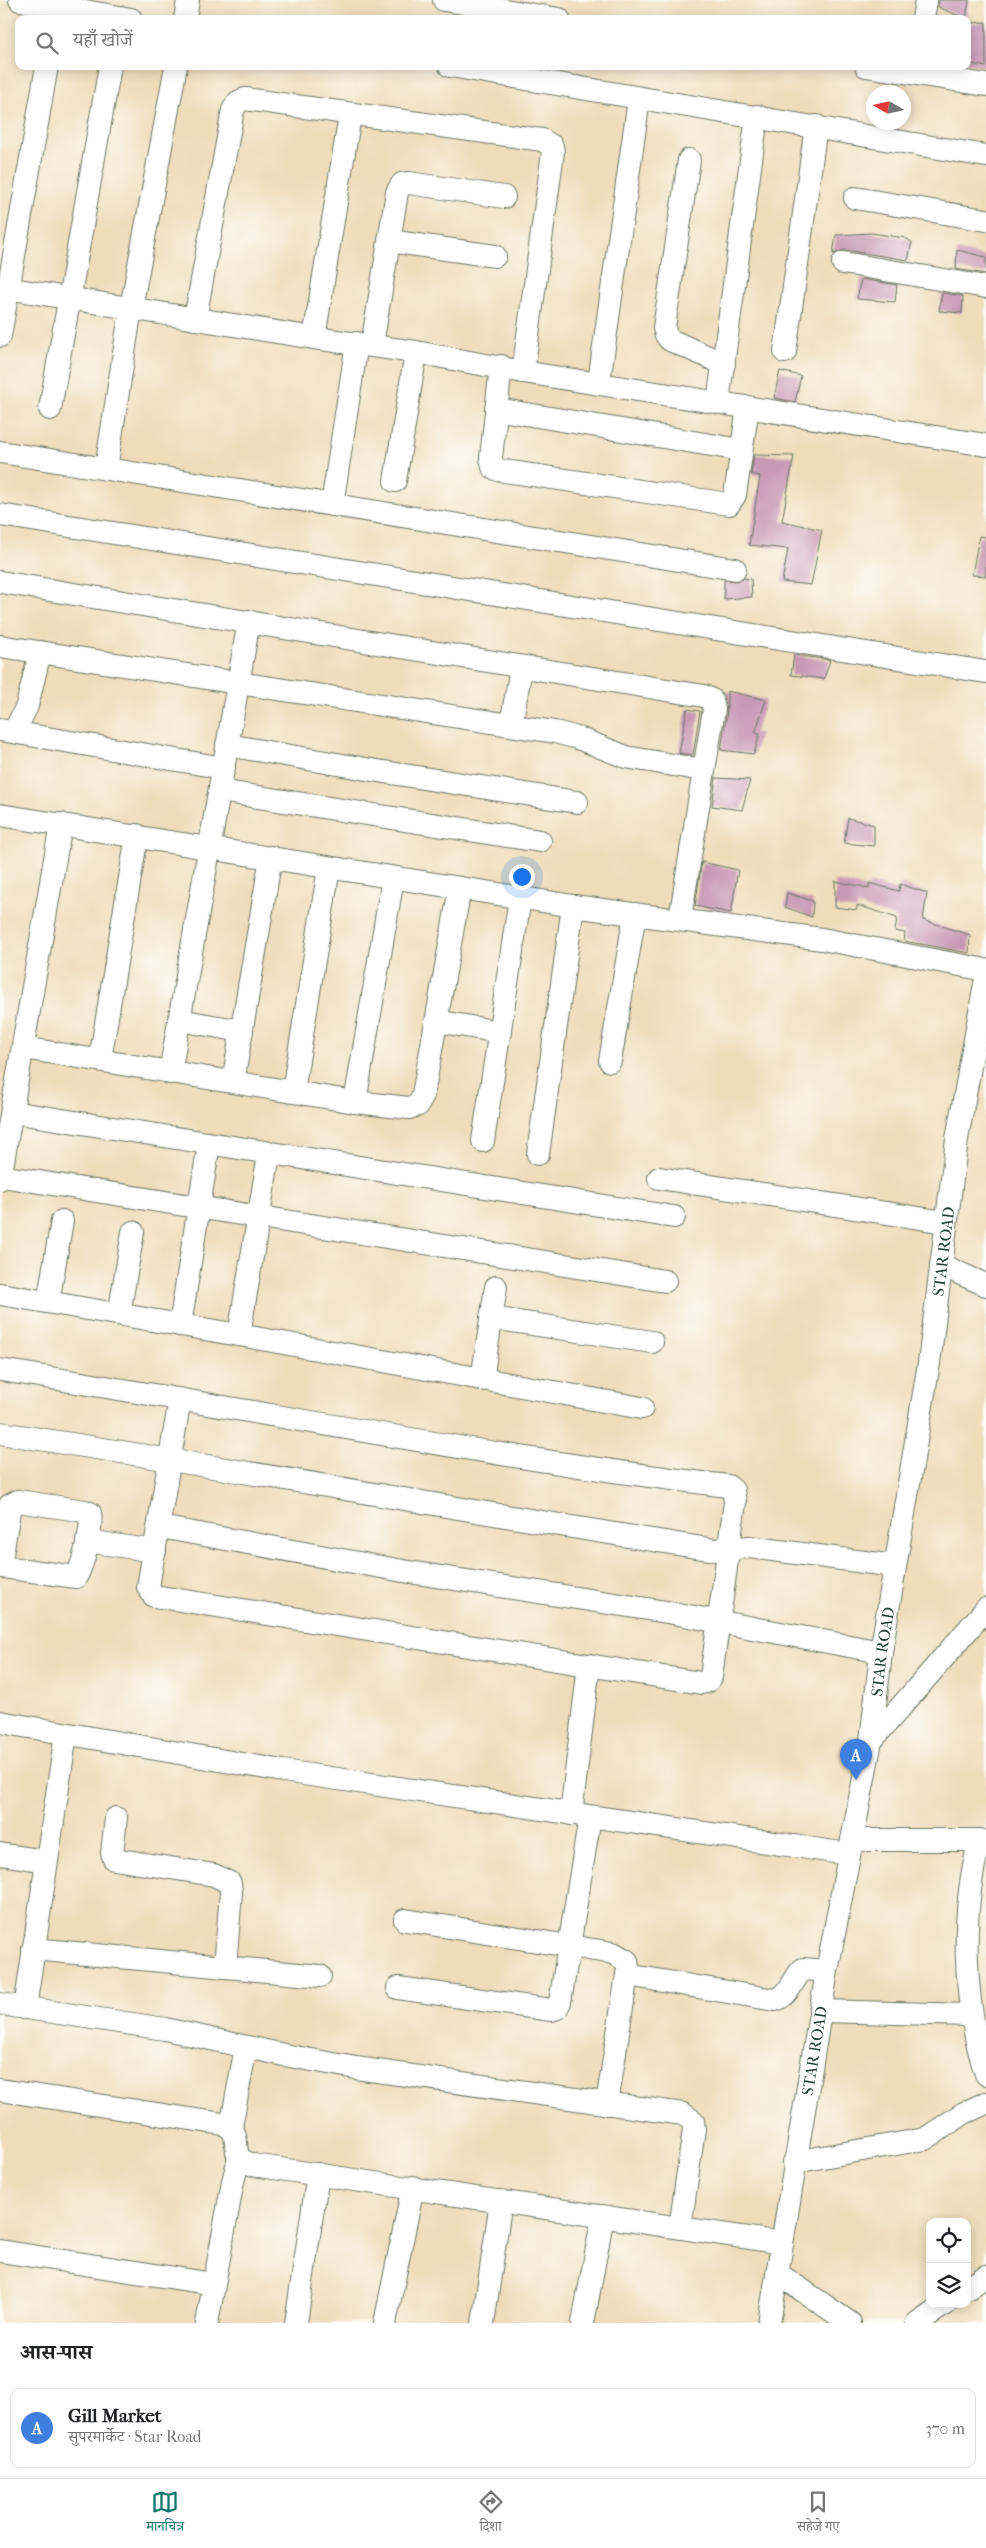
<!DOCTYPE html>
<html lang="hi">
<head>
<meta charset="utf-8">
<style>
	:root { --surface:#fff; --page:#f2f2f2; --text:#202124; --muted:#757577; --line:#e0e0e0; --accent:#0f766e }
	body { margin:0; font-family:"IM FELL French Canon","Noto Serif Devanagari",serif; background:var(--page); color:var(--text) }
	.controls { position:absolute; right:15px; bottom:15px; display:grid; overflow:hidden; border-radius:10px; box-shadow:0 2px 12px #0003 }
	.controls button { width:45px; height:45px; display:grid; place-items:center; padding:0; border:0; border-bottom:1px solid var(--line); background:var(--surface); color:var(--text); font:25px sans-serif }
	.compass { position:absolute; left:866px; top:85px; width:45px; height:45px; border-radius:50%; background:var(--surface); box-shadow:0 2px 12px #0003; rotate:279deg }
	.you { position:absolute; left:521px; top:876px; width:18px; height:18px; margin:-12px; border:4px solid #fff; border-radius:50%; background:#1a73e8; box-shadow:0 0 0 8px #1a73e833 }
	.badge { display:grid; place-items:center; width:32px; height:32px; border-radius:50%; background:var(--accent); color:#fff; font-size:16px; font-weight:700 }
	.pin { position:absolute; translate:-50% -41px; filter:drop-shadow(0 1px 2px #0008) }
	.pin::after { content:''; position:absolute; top:26px; width:18px; height:15px; background:inherit; clip-path:polygon(0 0,100% 0,50% 100%) }
	.list { margin:0; padding:0; list-style:none }
	h2 { display:flex; justify-content:space-between; align-items:center; height:65px; margin:0; padding:0 20px; font-size:21px }
	h2 small { font-size:16px; font-weight:400; color:var(--muted) }
	.list li { display:grid; grid-template-columns:32px 1fr auto; gap:15px; align-items:center; box-sizing:border-box; height:80px; margin:0 10px 10px; padding:0 10px; border:1px solid var(--line); border-radius:10px }
	.list b { display:block; font-size:19px; white-space:nowrap }
	.list p { margin:0; font-size:16px; white-space:nowrap; color:var(--muted) }
	.list em { font-size:16px; font-style:normal; color:var(--muted) }
	.icon { flex:none; width:28px; height:28px; fill:none; stroke:currentColor; stroke-width:2; stroke-linecap:round; stroke-linejoin:round }
	.map { position:relative; flex:none; width:986px; height:2323px; overflow:hidden }
	.search { position:absolute; background:var(--surface); box-shadow:0 2px 12px #0003; left:15px; right:15px; top:15px; height:55px; display:flex; align-items:center; gap:12px; box-sizing:border-box; padding:0 18px; border-radius:10px; color:var(--muted); font-size:19px }
	.sheet { height:155px; background:var(--surface) }
	nav { display:flex; justify-content:space-around; align-items:center; box-sizing:border-box; height:70px; border-top:1px solid var(--line); background:var(--surface); font-size:14px; color:var(--muted) }
	nav a { display:grid; justify-items:center; gap:2px }
	nav .on { color:var(--accent) }
	.map>svg:first-child { display:block }
	.building { fill:#c899b5 }
	.lines { fill:none; stroke-linecap:round; stroke-linejoin:round }
	.minor-casing { stroke:#687563; stroke-width:24 }
	.minor { stroke:#fff; stroke-width:22 }
	.labels { text-anchor:middle; stroke-width:4; stroke-linejoin:round; paint-order:stroke }
	.street-label { font-size:16px; fill:#1f3d34; stroke:#fdfcf7 }
</style>
</head>
<body>
<div class="map">
<svg width="986" height="2323" viewBox="0 0 986 2323">
	<rect width="100%" height="100%" fill="#fdfcf7"/>
	<filter id="ink" filterUnits="userSpaceOnUse"><feTurbulence type="fractalNoise" baseFrequency=".02" numOctaves="2"/><feDisplacementMap in="SourceGraphic" scale="10" xChannelSelector="R" yChannelSelector="G"/><feConvolveMatrix kernelMatrix="1 2 1 2 8 2 1 2 1" color-interpolation-filters="sRGB"/></filter>
	<filter id="wash" filterUnits="userSpaceOnUse"><feTurbulence type="fractalNoise" baseFrequency=".0096" numOctaves="4" result="noise"/><feDisplacementMap in="SourceGraphic" scale="20" xChannelSelector="R" yChannelSelector="G"/><feGaussianBlur stdDeviation="1.12" result="paint"/><feColorMatrix in="noise" values="0 0 0 0 0 0 0 0 0 0 0 0 0 0 0 0 0 1.4 0 .05"/><feComposite in="paint" operator="in"/></filter>
	<g filter="url(#wash)">
		<rect width="100%" height="100%" fill="#efddba"/>
		<g id="blocks">
			<path class="building" d="M939,0H969L966,19L938,7Z
				M986,22V67L967,63L970,23Z
				M872,233L905,238L912,242L908,260L845,250L833,254L836,235Z
				M957,250L986,257V274L956,269Z
				M861,279L897,285L895,302L857,299Z
				M942,293L963,296L962,313L939,311Z
				M780,371L801,376L795,402L774,398Z
				M754,455L794,456L782,521L822,530L811,585L782,582L788,549L749,545L760,476L751,474Z
				M979,536L986,537V576L972,575Z
				M744,578L751,579L752,597L724,599V580L739,581Z
				M794,655L830,660L824,679L791,675Z
				M727,691L766,700L755,733H760L754,754L721,750L727,711Z
				M687,709L700,711L693,755L679,753Z
				M716,778L750,780L742,810L712,806Z
				M848,818L874,825V846L844,843Z
				M702,862L738,870L731,913L695,906Z
				M835,881L869,888V883L899,891L900,884L927,893L923,920L970,935L969,953L904,941L905,933L895,931L897,918L857,905V910L835,907Z
				M787,893L813,901L812,917L785,907Z"/>
		</g>
	</g>
	<g filter="url(#ink)">
		<use href="#blocks" fill-opacity="0" stroke="#687563" stroke-width="1"/>
		<g class="lines">
			<defs>
				<g id="minor">
					<path d="M20,0L131,19"/>
					<path d="M444,0L559,19"/>
					<path d="M185,19L188,0"/>
					<path d="M923,19L926,0"/>
					<path d="M450,66L986,156"/>
					<path d="M866,66L986,85"/>
					<path d="M689,160L664,328L666,335L670,340L724,364"/>
					<path d="M855,198L986,220"/>
					<path d="M389,241L495,256"/>
					<path d="M843,263L986,287"/>
					<path d="M0,287L314,338L416,352L523,372L986,445"/>
					<path d="M195,319L233,110L238,102L245,99L542,140L552,146L553,152L523,372"/>
					<path d="M0,336L47,66"/>
					<path d="M314,338L350,115"/>
					<path d="M372,345L397,192L402,184L409,183L504,197"/>
					<path d="M785,352L816,126"/>
					<path d="M501,366L491,458L493,467L498,470L729,504L735,495L748,407"/>
					<path d="M599,382L639,99"/>
					<path d="M718,402L757,116"/>
					<path d="M50,409L110,66"/>
					<path d="M496,409L741,450"/>
					<path d="M0,452L735,569"/>
					<path d="M106,469L131,308L176,66"/>
					<path d="M395,481L416,352"/>
					<path d="M332,505L357,343"/>
					<path d="M0,515L986,672"/>
					<path d="M0,582L704,696L712,700L714,709L680,919"/>
					<path d="M0,646L555,732L578,738L626,757L703,770"/>
					<path d="M511,725L521,668"/>
					<path d="M0,730L224,768"/>
					<path d="M14,732L27,706L40,652"/>
					<path d="M227,745L378,771L577,802"/>
					<path d="M220,791L540,841"/>
					<path d="M0,815L573,906L822,939L986,970"/>
					<path d="M179,1020L242,1031"/>
					<path d="M436,1021L500,1032"/>
					<path d="M23,1048L355,1102L409,1108L418,1105L423,1095L460,888"/>
					<path d="M100,1060L137,835"/>
					<path d="M610,1061L635,914"/>
					<path d="M170,1073L249,621"/>
					<path d="M233,1082L271,857"/>
					<path d="M293,1091L329,868"/>
					<path d="M355,1102L393,878"/>
					<path d="M12,1112L674,1217"/>
					<path d="M483,1141L520,898"/>
					<path d="M538,1154L573,906"/>
					<path d="M1,1176L665,1281"/>
					<path d="M659,1178L945,1222"/>
					<path d="M0,1179L61,824"/>
					<path d="M941,1265L986,1285"/>
					<path d="M0,1294L239,1335L642,1408"/>
					<path d="M48,1302L62,1221"/>
					<path d="M119,1314L133,1232"/>
					<path d="M491,1318L652,1342"/>
					<path d="M180,1325L209,1144"/>
					<path d="M239,1335L269,1154"/>
					<path d="M0,1370C243,1407 483,1457 728,1486L733,1490L735,1502L711,1677L707,1682L701,1683L154,1596L148,1587L180,1399"/>
					<path d="M482,1380L496,1287"/>
					<path d="M0,1433C239,1469 476,1513 715,1550L749,1547L895,1566"/>
					<path d="M18,1501L85,1511L90,1513C93,1527 83,1565 76,1577L3,1567L1,1561L10,1505Z"/>
					<path d="M160,1527L403,1571L673,1613L881,1652"/>
					<path d="M87,1541L155,1551"/>
					<path d="M0,1722L283,1771L848,1854"/>
					<path d="M871,1741L986,1609"/>
					<path d="M571,1814L589,1665"/>
					<path d="M116,1818L112,1853L114,1859L214,1875L230,1883L231,1892L225,1967"/>
					<path d="M852,1840H980C960,1912 963,2004 986,2074"/>
					<path d="M0,1854L46,1861"/>
					<path d="M405,1920L613,1953L627,1961L628,1968L607,2104"/>
					<path d="M33,1949L320,1976"/>
					<path d="M627,1975L775,2000C791,1995 792,1979 803,1969L827,1971"/>
					<path d="M398,1988L551,2010L557,2008L560,2002L590,1817"/>
					<path d="M0,2004L165,2029L284,2055L356,2068L683,2114L693,2121L694,2129L680,2228"/>
					<path d="M25,2008L66,1734"/>
					<path d="M820,2011L970,2015"/>
					<path d="M0,2090L223,2124C241,2131 233,2144 239,2159L253,2165L782,2243"/>
					<path d="M231,2127L246,2047"/>
					<path d="M794,2162L925,2139L964,2113L986,2103"/>
					<path d="M0,2251L214,2284"/>
					<path d="M777,2273L850,2323"/>
					<path d="M967,2289L986,2276"/>
					<path d="M207,2323L233,2181L239,2159"/>
					<path d="M296,2323L318,2174"/>
					<path d="M385,2323L413,2187"/>
					<path d="M483,2323L501,2201"/>
					<path d="M583,2323L603,2216"/>
					<path id="s1" d="M769,2323L827,1971L871,1741L881,1652L929,1363L957,1139L986,978"/>
					<path d="M917,2323L945,2304"/>
				</g>
			</defs>
			<use href="#minor" class="minor-casing"/>
			<use href="#minor" class="minor"/>
		</g>
	</g>
	<g class="labels">
		<g class="street-label">
			<text dy="6" stroke="none"><textPath href="#s1" startOffset="1086">STAR ROAD</textPath></text>
			<text dy="6" stroke="none"><textPath href="#s1" startOffset="681">STAR ROAD</textPath></text>
			<text dy="6" stroke="none"><textPath href="#s1" startOffset="276">STAR ROAD</textPath></text>
		</g>
	</g>
</svg>
<div class="controls">
<button><svg class="icon" aria-label="locate" viewBox="0 0 24 24"><circle cx="12" cy="12" r="6"/><path d="M12 2v4M12 18v4M2 12h4M18 12h4"/></svg></button>
<button><svg class="icon" aria-label="layers" viewBox="0 0 24 24"><path d="M12 4l9 5-9 5-9-5zM3 14l9 5 9-5"/></svg></button>
</div>
<svg class="compass" viewBox="-18 -18 36 36"><path d="M0-13l5 13h-10z" fill="#e53935"/><path d="M0 13l5-13h-10z" fill="#757577"/></svg>
<div class="you"></div>
<div class="pin badge" style="left:856px;top:1780px;background:#3f7fe0">A</div>
<div class="search"><svg class="icon" aria-label="search" viewBox="0 0 24 24"><circle cx="10" cy="10" r="6"/><path d="M15 15l6 6"/></svg>यहाँ खोजें</div>
</div>
<section class="sheet">
<h2>आस-पास<small></small></h2>
<ul class="list">
<li><span class="badge" style="background:#3f7fe0">A</span><div><b>Gill Market</b><p>सुपरमार्केट · Star Road</p></div><em>370 m</em></li>
</ul>
</section>
<nav>
<a class="on"><svg class="icon" aria-label="map" viewBox="0 0 24 24"><path d="M3 6l6-2 6 2 6-2v14l-6 2-6-2-6 2zM9 4v14M15 6v14"/></svg>मानचित्र</a>
<a><svg class="icon" aria-label="directions" viewBox="0 0 24 24"><path d="M12 3l9 9-9 9-9-9zM9 14v-3h6M13 9l2 2-2 2"/></svg>दिशा</a>
<a><svg class="icon" aria-label="saved" viewBox="0 0 24 24"><path d="M7 4h10v16l-5-4-5 4z"/></svg>सहेजे गए</a>
</nav>
</body>
</html>
